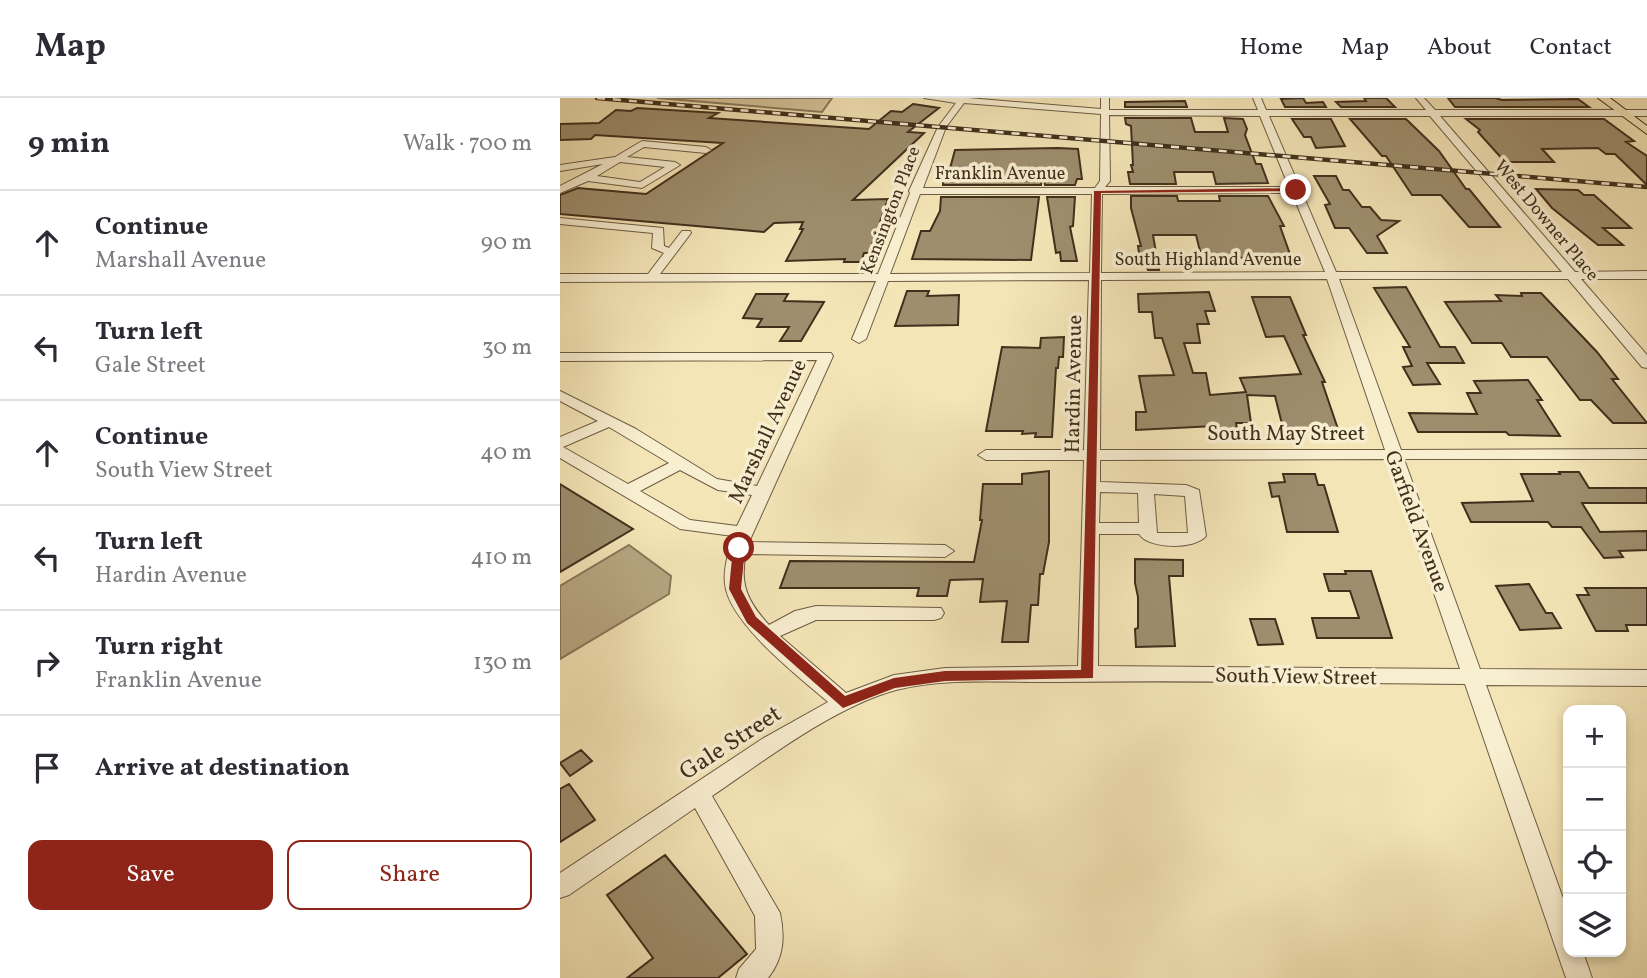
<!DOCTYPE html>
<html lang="en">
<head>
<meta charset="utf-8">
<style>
	:root { --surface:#fff; --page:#f7f7f7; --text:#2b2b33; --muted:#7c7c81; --line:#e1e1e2; --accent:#8f2418 }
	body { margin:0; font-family:Vollkorn,serif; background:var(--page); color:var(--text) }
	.controls { position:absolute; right:21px; bottom:21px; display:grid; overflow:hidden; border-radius:14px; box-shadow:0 4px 10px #0003 }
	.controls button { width:63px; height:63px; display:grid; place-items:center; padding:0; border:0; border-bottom:2px solid var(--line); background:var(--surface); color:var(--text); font:35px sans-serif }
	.stop { position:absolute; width:21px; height:21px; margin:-16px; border:5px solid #8f2418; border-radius:50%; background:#fff }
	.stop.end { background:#8f2418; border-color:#fff; box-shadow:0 2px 7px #0008 }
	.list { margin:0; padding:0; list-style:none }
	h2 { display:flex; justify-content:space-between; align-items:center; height:91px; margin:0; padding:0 28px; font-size:30px }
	h2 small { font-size:23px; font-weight:400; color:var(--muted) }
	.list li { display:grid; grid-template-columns:46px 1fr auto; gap:21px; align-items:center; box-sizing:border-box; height:105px; padding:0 28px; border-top:2px solid var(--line) }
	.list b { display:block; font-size:26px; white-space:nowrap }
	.list p { margin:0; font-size:23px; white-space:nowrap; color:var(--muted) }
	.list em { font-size:23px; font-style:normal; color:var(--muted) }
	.actions { display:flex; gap:14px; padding:21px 28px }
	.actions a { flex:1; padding:16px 0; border:2px solid var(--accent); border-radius:14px; text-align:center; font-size:24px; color:var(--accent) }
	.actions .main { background:var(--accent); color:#fff }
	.icon { flex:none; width:38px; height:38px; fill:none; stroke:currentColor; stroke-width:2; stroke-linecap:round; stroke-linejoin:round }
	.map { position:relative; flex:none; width:1087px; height:880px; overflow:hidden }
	header { display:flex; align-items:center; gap:42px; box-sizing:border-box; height:98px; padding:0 35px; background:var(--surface); border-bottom:2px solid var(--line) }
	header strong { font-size:33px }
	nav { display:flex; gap:38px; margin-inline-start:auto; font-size:24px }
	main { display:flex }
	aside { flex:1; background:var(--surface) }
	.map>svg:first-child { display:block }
	.green { fill:#d6c69d; stroke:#8c7a5c; stroke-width:2 }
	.water { fill:#b7a782; stroke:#887759; stroke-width:2 }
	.building { fill:#9e8e6d; stroke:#412f1c; stroke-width:2 }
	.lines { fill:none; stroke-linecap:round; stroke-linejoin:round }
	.minor-casing { stroke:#6e5c43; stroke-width:2 }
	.major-casing { stroke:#412f1c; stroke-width:2 }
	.minor { fill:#f8eed0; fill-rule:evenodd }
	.major { fill:#f4e5b7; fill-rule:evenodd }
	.rail-casing { stroke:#412f1c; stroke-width:4.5 }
	.rail { stroke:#f8eed0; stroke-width:2.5; stroke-dasharray:8; stroke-linecap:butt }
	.route { fill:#8f2418 }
	.labels { text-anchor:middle; stroke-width:7; stroke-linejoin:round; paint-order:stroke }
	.far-street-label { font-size:18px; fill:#412f1c; stroke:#f8eed0 }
	.street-label { font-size:21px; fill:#412f1c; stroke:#f8eed0 }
	.near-street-label { font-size:24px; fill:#412f1c; stroke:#f8eed0 }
</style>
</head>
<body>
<header>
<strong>Map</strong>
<nav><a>Home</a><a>Map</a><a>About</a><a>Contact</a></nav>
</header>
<main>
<aside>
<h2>9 min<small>Walk · 700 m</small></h2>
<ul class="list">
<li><svg class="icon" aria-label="ahead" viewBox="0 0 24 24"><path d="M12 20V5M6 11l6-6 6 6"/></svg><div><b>Continue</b><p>Marshall Avenue</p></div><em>90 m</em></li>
<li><svg class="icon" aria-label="left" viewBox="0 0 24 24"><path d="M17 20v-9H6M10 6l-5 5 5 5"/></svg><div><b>Turn left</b><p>Gale Street</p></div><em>30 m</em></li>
<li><svg class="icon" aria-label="ahead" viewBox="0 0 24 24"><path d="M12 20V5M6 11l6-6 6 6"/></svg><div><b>Continue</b><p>South View Street</p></div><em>40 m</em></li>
<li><svg class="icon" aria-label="left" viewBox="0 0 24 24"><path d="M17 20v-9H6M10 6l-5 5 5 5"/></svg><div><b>Turn left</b><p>Hardin Avenue</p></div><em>410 m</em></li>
<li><svg class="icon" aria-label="right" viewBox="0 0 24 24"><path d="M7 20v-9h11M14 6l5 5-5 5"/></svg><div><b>Turn right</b><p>Franklin Avenue</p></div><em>130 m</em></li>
<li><svg class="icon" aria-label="arrive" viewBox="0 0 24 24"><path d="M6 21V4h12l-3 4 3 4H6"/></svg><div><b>Arrive at destination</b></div></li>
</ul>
<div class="actions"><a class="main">Save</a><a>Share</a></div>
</aside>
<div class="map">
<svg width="1087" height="880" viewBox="0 0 1087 880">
	<rect width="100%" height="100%" fill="#f4e5b7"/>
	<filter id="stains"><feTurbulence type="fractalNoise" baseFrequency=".00286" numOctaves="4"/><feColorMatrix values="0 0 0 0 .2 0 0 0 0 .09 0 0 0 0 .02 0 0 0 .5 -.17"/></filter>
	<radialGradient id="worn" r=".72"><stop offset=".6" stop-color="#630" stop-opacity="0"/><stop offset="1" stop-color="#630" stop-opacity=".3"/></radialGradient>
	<path class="green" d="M97,0H272L262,14Z"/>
	<path class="water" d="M69,447L111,478L109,496L0,561V488Z"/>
	<path class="building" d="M743,0L746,5L763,4L766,9H725L721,1Z
		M804,0H826L835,9H781L776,4L806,3Z
		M888,0H935L942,2L1018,1L1029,9H895Z
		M625,3L627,9H565V4Z
		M353,6L379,10L348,34L364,35L293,102L328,101L309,155H304L301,164H284L285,161L226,163L243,131H240L243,124L214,125L204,134L0,116V97L18,90L86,96L163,45L35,37L31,41L0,42V26L39,25L56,12L71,13L77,10L158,15L149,20L309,31L331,13L342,14Z
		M565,20H631L635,34H668L664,20L683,21L687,31L685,37L696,66H701L708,85L656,86L653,74H614L616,86H570L568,74H573L571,67H573L571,28L566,26Z
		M732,21H771L785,48L756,50L751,39H744Z
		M790,21H846L879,53L906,91H909L940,129H909L881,97H852L826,58H822Z
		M906,21H1044L1074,43L1066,44L1087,58V87L1055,56H1046L1038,50L982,51L994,64H945L918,34L920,32Z
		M498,50L518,51L522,81H517L515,87H485L483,71L481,87H383L384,74H389L395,52Z
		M754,78H776L783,92H789L802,109H810L821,122L839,123L817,138L827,155H807L789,130H775L765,107L770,106Z
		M976,91L1018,92L1024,97H1034L1071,130H1043L1063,147H1038L992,110Z
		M571,98H617L618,103H660L659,98H708L724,128H720L731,159L652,160L650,153H640L636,137H593L599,172H588L585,162H580L578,148H581L571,110Z
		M381,99H479L471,162L352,161L361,133H370L380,113Z
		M487,99H515L513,128L510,129L517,163H501L500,154L496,155Z
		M846,189L880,249H895L904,265H867L880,286L853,287L843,269L852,268L843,249H850L814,190Z
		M347,193H369L367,198L399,197L398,227L335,228Z
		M649,194L655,213H645L649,226H637L640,245H624L633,275H646L650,297L686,294L680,280L741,276L724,238L706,239L692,199H730L746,237H743L765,284H762L779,334H724L715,298L687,297L691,325H676L677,331H656L655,328L576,332V314H586L579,278L614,277L602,240H595L592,214H579L578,196Z
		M961,195H981L1037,254L1058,281H1052L1087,325H1053L1031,302H1020L987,259H951L942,245H912L885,204L941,203L936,197L962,198Z
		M196,196H228L224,203L264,204L241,243H220L229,229H197L202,221L183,220Z
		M504,239L503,259H499L498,270H496L492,339H475L476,335L462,336L463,333H426L442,249L480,250L481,240Z
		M968,282L982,302H977L1000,338L949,337L946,334H858L849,315L917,316L907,295H921L914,283Z
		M489,373V444L483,476H480L478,507H471L468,544H442L447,503L420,504L423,481L390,482L387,498H357L359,490H220L230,463L414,464L422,422H420L423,386H462V376Z
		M999,374H1019L1029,390H1087V405H1022L1040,434L1087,433V452L1059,453L1063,459L1044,460L1021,429H992L988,424H911L902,405L973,403L961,376H1000Z
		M723,376H755L758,387H764L778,434H727L719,398L712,399L709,385L725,384Z
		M0,386L73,431L0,474Z
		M575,461L623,462V478H609L615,548L576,549L575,531L578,530V499L575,485Z
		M785,473H811L832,540H757L752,520H799L790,493H769L764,476H786Z
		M969,486L986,515H992L1001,530L960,532L936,488Z
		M1025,490H1087V527H1066L1068,533H1036L1017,497H1029Z
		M690,521H715L723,546L698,547Z
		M21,652L32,663L10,678L0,665Z
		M9,686L35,722L0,744V691Z
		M105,757L187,856L158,880H67L93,860L47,797Z"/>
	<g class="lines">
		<defs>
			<path id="minor" d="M364,0H408L541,11V0H549V12H698L693,0H701L706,12H866L856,0H864L875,12H1087V18H880L1015,174L1087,173V181H1021L1087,257V270L1082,269L1008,181H779L841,352L1087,351V361H844L920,571L1087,572V588L926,587L1008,814V854H1023L1032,880H1006L905,586C770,585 635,582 501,584C448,585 388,579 336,592C274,609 205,662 152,698L220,815C225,839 224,860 208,880H176L179,871L196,851L195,818L135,710L9,797L0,800V775L202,641L268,604C239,579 169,525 165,486C163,470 169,454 173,438L120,431L0,360V339L38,323L0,303V293L76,331L157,381L197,388L257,262L0,263V255H271L273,258L189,444L385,447L394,453L385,459L186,456C179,486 188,504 209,527L235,513L256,508L381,510L384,515L381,520L374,522H256L220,538L286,595L334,577L385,570L518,568L524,362H426L418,357L426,352H524L529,182L328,183L306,241L299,245L292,241L316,183L0,184V176H88L104,155L92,150L93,135L0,126V120L103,130L104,148L109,150L122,133H130L131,135L100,176H318L350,95L349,93L378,29L396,5ZM404,5L541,16L540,83L535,90H363L386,29ZM549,17L700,18L729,89H545L550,83ZM709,18H870L1002,174H776ZM732,95L765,174L541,175L542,96ZM360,96H532L530,175L330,176ZM767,181L825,352H540L541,182ZM49,329L109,365L68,386L3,349ZM828,361L900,571L538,568L539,436H579C588,451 635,452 646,438L639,392L626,387L540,384V362ZM120,372L158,392L192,397L177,428L130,422L80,393ZM540,394L578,395L579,425H539ZM594,396L625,398L628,435H597Z
				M82,43L146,49L151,52L146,55L84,49L67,59L115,64L120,67L82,90L28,83L0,95V88L43,66L0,73V67L55,59ZM60,64L105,69L80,84L37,78Z"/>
			<path id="major" d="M1038,0H1050L1087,28V36Z"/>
		</defs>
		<use href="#minor" class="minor-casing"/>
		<use href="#major" class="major-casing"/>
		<use href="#minor" class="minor"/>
		<use href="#major" class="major"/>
		<defs>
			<path id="rail" d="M37,0L1087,89"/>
		</defs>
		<use href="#rail" class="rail-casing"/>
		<use href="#rail" class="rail"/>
	</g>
	<path class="route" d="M736,90L738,93L541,95L533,580L385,583L335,590L283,610L187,525L169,491L173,450L179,446L185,450L181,491L196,519L285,598L334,580L385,573L521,572L534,93Z"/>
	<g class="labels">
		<g class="far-street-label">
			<text x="440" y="81">Franklin Avenue</text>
			<text transform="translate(330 112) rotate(-69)" y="6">Kensington Place</text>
			<text transform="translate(987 122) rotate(50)" y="6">West Downer Place</text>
			<text x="648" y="167">South Highland Avenue</text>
		</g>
		<g class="street-label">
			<text transform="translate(513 286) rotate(-89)" y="7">Hardin Avenue</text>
			<text transform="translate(207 333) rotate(-65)" y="7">Marshall Avenue</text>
			<text x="726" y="342">South May Street</text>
			<text transform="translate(857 423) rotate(70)" y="7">Garfield Avenue</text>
			<text transform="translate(736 578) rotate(1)" y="7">South View Street</text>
		</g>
		<g class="near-street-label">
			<text transform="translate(170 644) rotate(-33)" y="8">Gale Street</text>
		</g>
	</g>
	<rect width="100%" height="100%" filter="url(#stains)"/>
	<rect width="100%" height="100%" fill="url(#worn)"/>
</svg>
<div class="controls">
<button>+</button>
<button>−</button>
<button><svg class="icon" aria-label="locate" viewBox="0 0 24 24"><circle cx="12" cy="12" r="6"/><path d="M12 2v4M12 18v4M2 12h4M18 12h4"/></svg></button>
<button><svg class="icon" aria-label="layers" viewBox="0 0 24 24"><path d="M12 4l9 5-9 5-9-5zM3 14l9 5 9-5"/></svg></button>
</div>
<div class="stop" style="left:179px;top:450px"></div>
<div class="stop end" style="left:736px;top:92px"></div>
</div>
</main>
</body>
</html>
